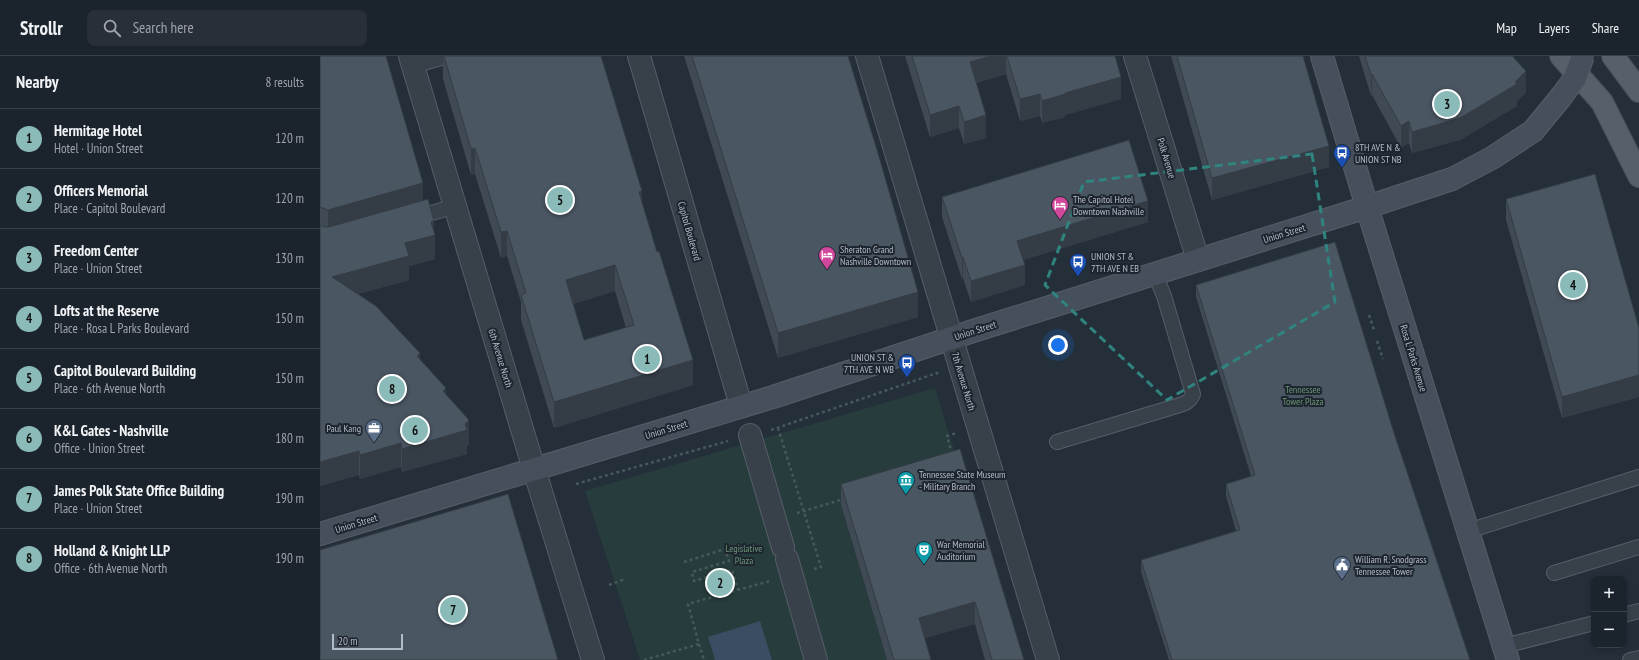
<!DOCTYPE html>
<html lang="en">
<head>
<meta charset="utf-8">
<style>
	:root { --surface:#1b232c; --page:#282f38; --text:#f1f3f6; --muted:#a0a4a9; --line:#394048; --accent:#8bbbb9 }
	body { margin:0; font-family:"PT Sans Narrow",sans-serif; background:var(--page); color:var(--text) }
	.controls { position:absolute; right:12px; bottom:12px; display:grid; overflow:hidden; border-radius:8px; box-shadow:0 2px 6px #0003 }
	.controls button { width:36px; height:36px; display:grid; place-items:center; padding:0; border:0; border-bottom:1px solid var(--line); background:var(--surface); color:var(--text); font:20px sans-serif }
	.scale { position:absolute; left:12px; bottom:10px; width:71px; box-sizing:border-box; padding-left:4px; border:2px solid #b3bbc6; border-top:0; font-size:11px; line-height:14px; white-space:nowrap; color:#b3bbc6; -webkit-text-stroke:3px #1d252f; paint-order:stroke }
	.you { position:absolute; left:738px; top:289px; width:14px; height:14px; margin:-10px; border:3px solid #fff; border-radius:50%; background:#1a73e8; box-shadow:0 0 0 6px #1a73e833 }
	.badge { display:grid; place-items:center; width:26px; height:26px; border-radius:50%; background:var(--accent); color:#111; font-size:13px; font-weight:700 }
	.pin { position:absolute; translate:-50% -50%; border:2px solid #fff; box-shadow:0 1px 4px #0006 }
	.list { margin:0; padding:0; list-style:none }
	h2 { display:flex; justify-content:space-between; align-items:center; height:52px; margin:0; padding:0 16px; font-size:17px }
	h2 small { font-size:13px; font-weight:400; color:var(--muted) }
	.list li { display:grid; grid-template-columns:26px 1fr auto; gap:12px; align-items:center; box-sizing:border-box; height:60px; padding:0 16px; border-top:1px solid var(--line) }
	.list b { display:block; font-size:15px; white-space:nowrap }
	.list p { margin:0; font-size:13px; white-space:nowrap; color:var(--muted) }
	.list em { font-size:13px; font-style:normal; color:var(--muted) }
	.icon { flex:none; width:22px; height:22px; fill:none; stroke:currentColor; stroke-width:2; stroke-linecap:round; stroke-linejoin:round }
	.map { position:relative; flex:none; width:1319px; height:604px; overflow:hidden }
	header { display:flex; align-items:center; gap:24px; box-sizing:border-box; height:56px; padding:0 20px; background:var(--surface); border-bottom:1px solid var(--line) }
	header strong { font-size:19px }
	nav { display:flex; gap:22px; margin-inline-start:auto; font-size:14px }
	.search { width:280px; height:36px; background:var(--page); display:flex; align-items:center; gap:10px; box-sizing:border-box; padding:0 14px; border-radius:8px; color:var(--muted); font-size:15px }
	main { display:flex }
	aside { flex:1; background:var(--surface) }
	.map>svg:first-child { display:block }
	.green { fill:#273c3c }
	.water { fill:#3a4d62 }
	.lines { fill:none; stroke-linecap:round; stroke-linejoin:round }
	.lane-casing { stroke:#565e68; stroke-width:16 }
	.street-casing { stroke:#565e68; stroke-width:24 }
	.secondary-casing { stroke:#565e68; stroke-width:24 }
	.primary-casing { stroke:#444c56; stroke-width:24 }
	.path { stroke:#46595a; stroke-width:2.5; stroke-dasharray:3 3; stroke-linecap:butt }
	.lane { stroke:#38404a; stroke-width:14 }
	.street { stroke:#38404a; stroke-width:22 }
	.secondary { stroke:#46505d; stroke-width:22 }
	.primary { stroke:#565f6a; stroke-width:22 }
	.secondary-bridge-casing { stroke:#565e68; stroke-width:24; stroke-linecap:butt }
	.secondary-bridge { stroke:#46505d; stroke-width:22 }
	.wall { fill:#404a54; fill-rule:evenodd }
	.shaded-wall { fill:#343c45 }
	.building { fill:#4a5662; stroke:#343c45; fill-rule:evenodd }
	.marked { fill:none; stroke:#308480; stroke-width:3; stroke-dasharray:8 5; stroke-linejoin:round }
	.labels { text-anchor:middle; stroke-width:4; stroke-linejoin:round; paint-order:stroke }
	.poi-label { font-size:10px; fill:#b3bbc6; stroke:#1d252f; text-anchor:start }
	.street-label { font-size:10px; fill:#b3bbc6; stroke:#1d252f }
	.park-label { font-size:10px; fill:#6c9573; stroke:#1d252f }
</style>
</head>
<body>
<header>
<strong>Strollr</strong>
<div class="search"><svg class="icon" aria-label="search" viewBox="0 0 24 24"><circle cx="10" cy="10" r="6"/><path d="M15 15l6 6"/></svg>Search here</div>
<nav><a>Map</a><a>Layers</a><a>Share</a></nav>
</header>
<main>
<aside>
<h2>Nearby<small>8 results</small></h2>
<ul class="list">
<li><span class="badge">1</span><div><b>Hermitage Hotel</b><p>Hotel · Union Street</p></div><em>120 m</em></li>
<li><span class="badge">2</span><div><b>Officers Memorial</b><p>Place · Capitol Boulevard</p></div><em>120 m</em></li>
<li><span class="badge">3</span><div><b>Freedom Center</b><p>Place · Union Street</p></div><em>130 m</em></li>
<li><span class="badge">4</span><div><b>Lofts at the Reserve</b><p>Place · Rosa L Parks Boulevard</p></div><em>150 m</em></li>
<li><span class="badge">5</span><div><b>Capitol Boulevard Building</b><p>Place · 6th Avenue North</p></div><em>150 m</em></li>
<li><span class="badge">6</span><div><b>K&amp;L Gates - Nashville</b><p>Office · Union Street</p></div><em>180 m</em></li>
<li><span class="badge">7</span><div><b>James Polk State Office Building</b><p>Place · Union Street</p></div><em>190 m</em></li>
<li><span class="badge">8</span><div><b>Holland &amp; Knight LLP</b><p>Office · 6th Avenue North</p></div><em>190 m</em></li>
</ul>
</aside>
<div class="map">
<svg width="1319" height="604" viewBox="0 0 1319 604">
	<rect width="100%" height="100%" fill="#242f3a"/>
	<path class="green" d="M615,332L640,414L521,450L567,604H320L265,435Z"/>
	<path class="water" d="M440,565L452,604H395L388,581Z"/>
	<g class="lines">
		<defs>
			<path id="lane" d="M93,10L128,0
				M94,162L136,150
				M737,386L850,352C859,349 870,348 873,338L844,240L835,218
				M1148,475L1319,421
				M1234,517L1319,491
				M1304,559L1319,555
				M1184,590L1274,567
				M1310,604L1319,602"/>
			<path id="street" d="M90,0L214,413L273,604
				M319,0L421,350
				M547,0L728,604
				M815,0L878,204
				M430,379L463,491
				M467,503L496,604"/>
			<path id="secondary" d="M1002,0L1047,151L1188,604
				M0,478L453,341L653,275L1047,151L1132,123L1172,102L1213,75L1241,41"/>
			<path id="primary" d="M1241,0L1282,46L1319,120
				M1293,0L1319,35"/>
		</defs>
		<use href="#lane" class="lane-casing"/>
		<use href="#street" class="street-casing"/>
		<use href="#secondary" class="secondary-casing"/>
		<use href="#primary" class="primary-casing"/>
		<path class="path" d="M1049,259L1054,274
			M1057,285L1063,303
			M458,372L501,511L494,513
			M451,374L617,317L618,318
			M632,398L627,380L636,377
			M256,428L408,385
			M477,457L524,443
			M364,506L405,493L409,505L372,516L374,525L412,514L418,534
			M289,529L305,523
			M379,588L384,604
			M324,604L379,588L368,548L450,525"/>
		<use href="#lane" class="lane"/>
		<use href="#street" class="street"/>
		<use href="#secondary" class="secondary"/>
		<use href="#primary" class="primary"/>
		<defs>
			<path id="secondary-bridge" d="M1241,41L1255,22L1263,0"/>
		</defs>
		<use href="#secondary-bridge" class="secondary-bridge-casing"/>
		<use href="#secondary-bridge" class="secondary-bridge"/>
	</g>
	<path class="wall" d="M0,0L103,144L114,176L115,203L89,210V224L38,238L100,304L126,339L149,388L147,390V398L82,416L81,411L40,423L39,419L0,430Z
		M123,0H281L373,329L234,372L201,264V246L187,200L181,202L155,118L151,119L123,23ZM295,235L306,272L264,284L253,248Z
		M364,0H528L598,261L458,302Z
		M585,0H795L801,43L745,59V61L722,67L720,60L700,65L686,18L656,27L666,82L644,88L639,72L610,81Z
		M851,0H983L1009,111L892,144Z
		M1039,0H1194V2L1206,37L1197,45V50L1140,84L1092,97L1089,87L1081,92L1052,39L1051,40Z
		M622,141L828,166L703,204L705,229L651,246L643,222L642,223L622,161Z
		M1186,143L1319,272V341L1242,362L1186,164Z
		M876,229L1075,380L1150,604H849L821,516V504L916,475L906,440V428L931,420L876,241Z
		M640,393L704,604H665L655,568L605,582L611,604H567L521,449V428Z"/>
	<path class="shaded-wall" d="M671,0H686V18L650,29V6Z
		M1206,15V37L1197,45V50L1140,84L1092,97V76L1195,26Z
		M1052,18V39L1051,40V19Z
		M801,21V43L745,59V61L722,67V45L745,37Z
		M720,38V60L700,65V43Z
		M639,50V72L610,81V59Z
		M666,59V82L644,88V66Z
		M1089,65V87L1081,92V70Z
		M1009,90V111L892,144V122Z
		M155,92V118L151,119V93Z
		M103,127V151L8,178V154Z
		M322,135V160L319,136Z
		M828,145V166L697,206V185Z
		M114,165V179H115V203L89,210V224L12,245V221L85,187L111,166Z
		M187,175V200L181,202V176Z
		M643,201V222L642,223V202Z
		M295,209V235L246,250V224Z
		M705,209V229L651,246V225Z
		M598,236V261L458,302V277Z
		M100,297V321L97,300Z
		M373,304V329L234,372V346Z
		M1319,319V341L1242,362V341Z
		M126,332V356L123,335Z
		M149,364V388L147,390V398L82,416V393L145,368Z
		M81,387V411L40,423V399Z
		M39,395V419L0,430V406Z
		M655,546V568L599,584V562Z"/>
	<path class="building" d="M0,0H66L103,127L8,154L0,151Z
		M124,0H281L322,135L319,136L337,196L339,195L373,304L234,346L201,239L206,237L187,175L181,176L155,92L151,93ZM295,209L314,269L264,284L246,224Z
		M372,0H528L558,97L598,236L458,277Z
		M592,0H671L650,6L666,59L644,66L639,50L610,59Z
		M687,0H795L801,21L745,37V38L722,45L720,38L700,43Z
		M857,0H983L1009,90L892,122Z
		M1045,0H1193H1192L1206,15L1195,26L1197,28L1140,62L1092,76L1089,65L1081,70L1052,18L1051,19Z
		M809,84L828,145L697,185L705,209L651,225L643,201L642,202L622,141Z
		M1275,118L1319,272V319L1242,341L1186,143Z
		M108,143L114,165L111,166L115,179L85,187L89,200L12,221L56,250L100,297L97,300L126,332L123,335L149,364L145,368L147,374L82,393L81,387L40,399L39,395L0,406V169L3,171H9Z
		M1015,186L1075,380L1140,574L1150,604H852L821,504L920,474L906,428L935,419L876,229Z
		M640,393L704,604H672L655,546L599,562L611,604H574L521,428Z
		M188,438L238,604H0V494Z"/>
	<path class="marked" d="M992,98L1015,246L847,344L725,229L764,126Z"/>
	<defs>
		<symbol id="bus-pin" viewBox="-11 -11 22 30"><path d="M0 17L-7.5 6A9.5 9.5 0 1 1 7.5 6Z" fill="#1a4fb4" stroke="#1d252f"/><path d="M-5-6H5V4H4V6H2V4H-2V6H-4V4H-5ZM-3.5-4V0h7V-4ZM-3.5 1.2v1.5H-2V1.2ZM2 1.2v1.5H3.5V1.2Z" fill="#fff"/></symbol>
		<symbol id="hotel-pin" viewBox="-11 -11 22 30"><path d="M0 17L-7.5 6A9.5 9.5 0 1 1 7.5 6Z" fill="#d1479c" stroke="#1d252f"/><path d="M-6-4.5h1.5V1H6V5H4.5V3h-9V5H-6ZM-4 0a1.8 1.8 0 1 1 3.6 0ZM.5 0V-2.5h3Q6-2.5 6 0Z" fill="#fff"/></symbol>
		<symbol id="office-pin" viewBox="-11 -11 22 30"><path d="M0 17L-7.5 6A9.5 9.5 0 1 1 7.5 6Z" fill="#5c6f8a" stroke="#1d252f"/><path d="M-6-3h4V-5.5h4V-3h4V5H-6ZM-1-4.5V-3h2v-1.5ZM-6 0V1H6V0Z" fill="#fff"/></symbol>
		<symbol id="museum-pin" viewBox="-11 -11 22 30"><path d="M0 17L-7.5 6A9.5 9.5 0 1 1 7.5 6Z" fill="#0f9aa8" stroke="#1d252f"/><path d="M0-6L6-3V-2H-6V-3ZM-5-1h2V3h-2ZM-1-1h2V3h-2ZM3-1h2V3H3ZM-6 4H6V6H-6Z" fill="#fff"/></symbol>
		<symbol id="theatre-pin" viewBox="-11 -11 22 30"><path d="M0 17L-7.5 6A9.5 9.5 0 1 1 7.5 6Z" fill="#0f9aa8" stroke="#1d252f"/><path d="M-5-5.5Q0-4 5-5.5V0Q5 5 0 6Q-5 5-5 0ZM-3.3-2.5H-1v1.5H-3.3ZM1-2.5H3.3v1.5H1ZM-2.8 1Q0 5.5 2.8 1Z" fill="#fff"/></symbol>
		<symbol id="civic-pin" viewBox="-11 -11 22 30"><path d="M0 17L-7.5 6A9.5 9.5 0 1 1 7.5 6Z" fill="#5c6f8a" stroke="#1d252f"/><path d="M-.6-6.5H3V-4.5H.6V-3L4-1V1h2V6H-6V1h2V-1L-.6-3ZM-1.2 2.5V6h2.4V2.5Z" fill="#fff"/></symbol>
	</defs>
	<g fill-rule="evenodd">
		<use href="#bus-pin" x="1012" y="87" width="20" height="27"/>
		<use href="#hotel-pin" x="730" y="139" width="20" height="27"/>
		<use href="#hotel-pin" x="497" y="189" width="20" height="27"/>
		<use href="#bus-pin" x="748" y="196" width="20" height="27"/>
		<use href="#bus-pin" x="577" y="297" width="20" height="27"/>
		<use href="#office-pin" x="44" y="362" width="20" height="27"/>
		<use href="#museum-pin" x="576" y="414" width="20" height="27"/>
		<use href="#theatre-pin" x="594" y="484" width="20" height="27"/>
		<use href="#civic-pin" x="1012" y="499" width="20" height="27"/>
	</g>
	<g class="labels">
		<g class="poi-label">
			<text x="1035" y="95">8TH AVE N &amp;<tspan x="1035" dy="12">UNION ST NB</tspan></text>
			<text x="753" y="147">The Capitol Hotel<tspan x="753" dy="12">Downtown Nashville</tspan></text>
			<text x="520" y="197">Sheraton Grand<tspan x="520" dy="12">Nashville Downtown</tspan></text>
			<text x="771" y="204">UNION ST &amp;<tspan x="771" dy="12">7TH AVE N EB</tspan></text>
			<text x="574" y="305" text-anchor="end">UNION ST &amp;<tspan x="574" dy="12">7TH AVE N WB</tspan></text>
			<text x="41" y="376" text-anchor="end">Paul Kang</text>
			<text x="599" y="422">Tennessee State Museum<tspan x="599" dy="12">- Military Branch</tspan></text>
			<text x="617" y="492">War Memorial<tspan x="617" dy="12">Auditorium</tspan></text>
			<text x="1035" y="507">William R. Snodgrass<tspan x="1035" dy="12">Tennessee Tower</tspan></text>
		</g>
		<g class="street-label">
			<text transform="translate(847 102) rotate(73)" y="4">Polk Avenue</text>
			<text transform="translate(370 175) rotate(74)" y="4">Capitol Boulevard</text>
			<text transform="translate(964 177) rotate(-17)" y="4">Union Street</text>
			<text transform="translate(655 274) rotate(-18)" y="4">Union Street</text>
			<text transform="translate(181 302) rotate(73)" y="4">6th Avenue North</text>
			<text transform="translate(1094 302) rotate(73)" y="4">Rosa L Parks Avenue</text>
			<text transform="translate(644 325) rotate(73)" y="4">7th Avenue North</text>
			<text transform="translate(346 373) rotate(-17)" y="4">Union Street</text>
			<text transform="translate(36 467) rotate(-17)" y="4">Union Street</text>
		</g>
		<g class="park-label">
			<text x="983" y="337">Tennessee<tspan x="983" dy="12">Tower Plaza</tspan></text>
			<text x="424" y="496">Legislative<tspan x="424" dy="12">Plaza</tspan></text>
		</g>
	</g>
</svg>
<div class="controls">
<button>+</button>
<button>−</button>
</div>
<div class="scale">20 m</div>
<div class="you"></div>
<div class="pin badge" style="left:327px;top:303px">1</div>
<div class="pin badge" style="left:400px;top:527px">2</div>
<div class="pin badge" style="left:1127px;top:48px">3</div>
<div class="pin badge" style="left:1253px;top:229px">4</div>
<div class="pin badge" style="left:240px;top:144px">5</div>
<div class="pin badge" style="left:95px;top:374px">6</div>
<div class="pin badge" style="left:133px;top:554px">7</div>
<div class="pin badge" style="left:72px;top:333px">8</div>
</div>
</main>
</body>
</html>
